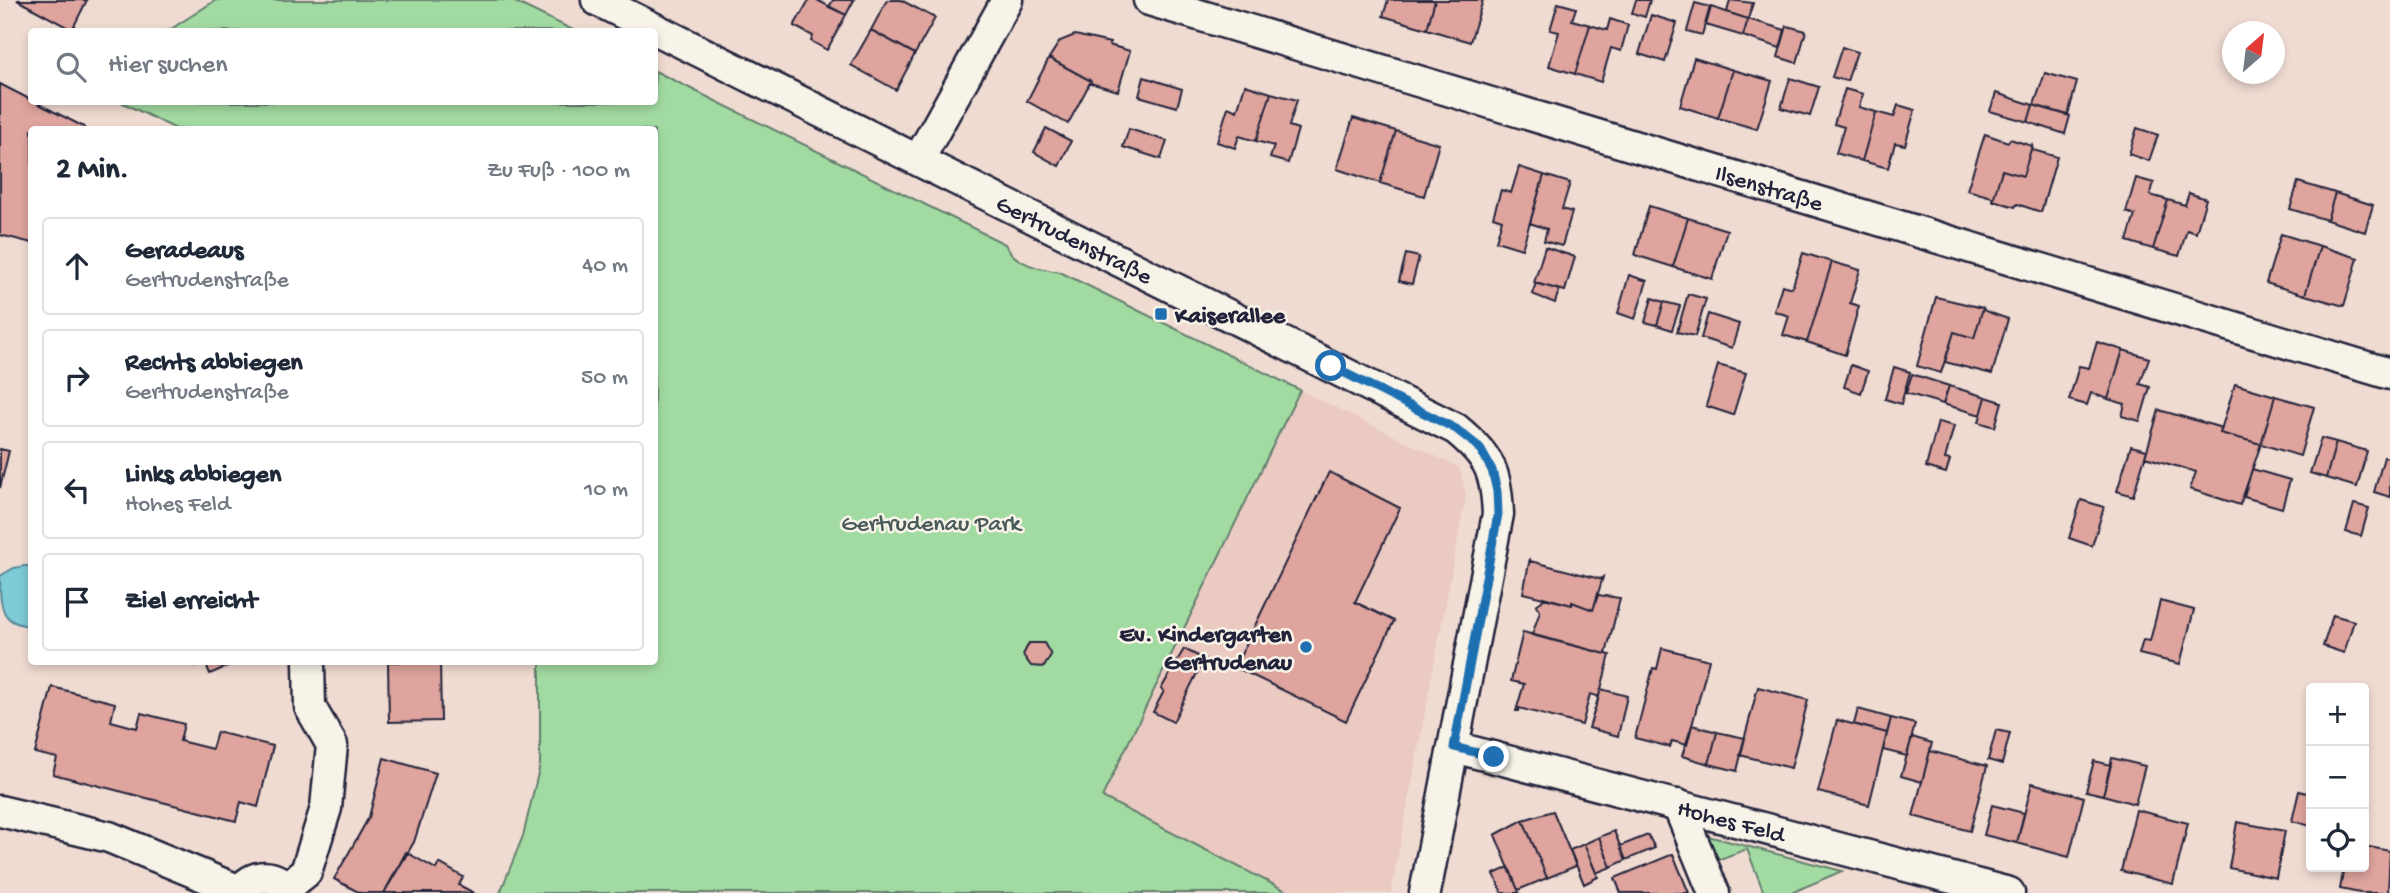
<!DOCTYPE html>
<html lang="de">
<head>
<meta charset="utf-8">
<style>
	:root { --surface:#fff; --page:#f6f6f7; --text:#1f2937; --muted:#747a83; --line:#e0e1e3 }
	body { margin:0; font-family:"Gochi Hand",sans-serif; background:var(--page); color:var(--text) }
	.controls { position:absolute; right:21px; bottom:21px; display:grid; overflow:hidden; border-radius:7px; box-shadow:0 4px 10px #0003 }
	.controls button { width:63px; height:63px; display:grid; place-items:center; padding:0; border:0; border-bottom:2px solid var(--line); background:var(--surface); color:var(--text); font:35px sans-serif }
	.compass { position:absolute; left:2222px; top:21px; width:63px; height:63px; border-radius:50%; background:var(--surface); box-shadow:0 4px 10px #0003; rotate:28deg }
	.stop { position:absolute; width:21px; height:21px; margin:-16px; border:5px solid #1f6fb2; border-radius:50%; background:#fff }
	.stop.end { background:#1f6fb2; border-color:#fff; box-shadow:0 2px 7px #0008 }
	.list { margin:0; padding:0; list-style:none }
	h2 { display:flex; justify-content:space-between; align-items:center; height:91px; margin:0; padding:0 28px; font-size:30px }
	h2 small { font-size:23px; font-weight:400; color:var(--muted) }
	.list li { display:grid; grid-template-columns:46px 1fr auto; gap:21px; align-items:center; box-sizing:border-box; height:98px; margin:0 14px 14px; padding:0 14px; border:2px solid var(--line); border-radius:7px }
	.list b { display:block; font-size:26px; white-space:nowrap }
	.list p { margin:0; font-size:23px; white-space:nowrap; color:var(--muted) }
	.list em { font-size:23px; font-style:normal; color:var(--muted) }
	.icon { flex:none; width:38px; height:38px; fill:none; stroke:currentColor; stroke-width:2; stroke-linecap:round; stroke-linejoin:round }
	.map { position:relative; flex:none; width:2390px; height:893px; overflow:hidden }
	.search { position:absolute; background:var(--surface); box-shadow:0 4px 10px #0003; left:28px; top:28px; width:630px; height:77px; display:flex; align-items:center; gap:18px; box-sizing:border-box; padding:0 24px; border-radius:7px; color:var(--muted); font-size:26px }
	.panel { position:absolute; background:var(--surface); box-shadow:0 4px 10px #0003; left:28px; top:126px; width:630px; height:539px; border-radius:7px }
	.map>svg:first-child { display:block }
	.built { fill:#ebcac2 }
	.green { fill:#a2dba1; stroke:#627e6e; stroke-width:2 }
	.water { fill:#7bcbd7; stroke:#578799; stroke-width:2 }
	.building { fill:#dea49d; stroke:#22223b; stroke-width:2 }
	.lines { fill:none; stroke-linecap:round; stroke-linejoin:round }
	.street-casing { stroke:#22223b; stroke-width:35 }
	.street { stroke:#f7f3e8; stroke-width:30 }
	.route { stroke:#1f6fb2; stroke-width:9 }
	.poi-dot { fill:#1f6fb2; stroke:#f7f3e8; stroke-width:2.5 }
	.labels { text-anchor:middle; stroke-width:5; stroke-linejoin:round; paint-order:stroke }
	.street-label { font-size:24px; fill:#22223b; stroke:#f7f3e8 }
	.poi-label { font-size:24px; font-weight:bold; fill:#22223b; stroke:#f7f3e8; text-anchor:start }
	.park-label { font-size:24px; fill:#485a5a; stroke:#f7f3e8 }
</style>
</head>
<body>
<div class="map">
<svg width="2390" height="893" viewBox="0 0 2390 893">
	<rect width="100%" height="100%" fill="#f0dbd2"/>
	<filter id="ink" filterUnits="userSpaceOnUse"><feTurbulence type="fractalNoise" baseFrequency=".0143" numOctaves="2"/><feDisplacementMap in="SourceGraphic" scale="14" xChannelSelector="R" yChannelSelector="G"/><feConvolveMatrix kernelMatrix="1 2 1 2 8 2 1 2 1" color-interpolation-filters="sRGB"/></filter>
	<g filter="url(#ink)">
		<path class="built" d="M1300,390L1460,468L1466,496L1391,893H1290L1102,798Z"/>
		<path class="green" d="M216,0H511L575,31H168Z
			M655,71L1005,244C1014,264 1039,269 1060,272L1300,390L1102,797L1290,893H500L523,836L540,765V662H654V130L176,129L121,102H654Z
			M1704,835L1842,871L1791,893H1764L1747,849L1720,859L1713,856Z"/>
		<path class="water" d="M24,566H31V626C0,624 0,606 0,576L14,568Z"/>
		<path class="building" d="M17,0H87L72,30Z
			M809,0H817L846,15L827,50L811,41L813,36L794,26Z
			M833,0H854L846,15L829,7Z
			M887,0H901L935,18L915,54L871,30Z
			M1388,0H1435L1427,29L1383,16Z
			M1435,0H1483L1470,42L1427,29Z
			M1636,0H1650L1645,17L1632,13Z
			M1730,0L1753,3L1748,19L1727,12Z
			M1558,3L1576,8L1572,20L1590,25L1575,74L1549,66L1559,32L1550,30Z
			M1695,3L1710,7L1702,35L1687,31Z
			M1711,7L1748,19L1743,36L1706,25Z
			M1651,15L1677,23L1665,62L1639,54Z
			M1610,19L1628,25L1621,51L1611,48L1601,82L1575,74L1590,25L1607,30Z
			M1748,19L1785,30L1780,48L1743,36Z
			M1787,26L1806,31L1797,63L1778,57Z
			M871,30L915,54L896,90L851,65Z
			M1075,35L1110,43L1109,45L1130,51L1118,91L1090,83L1091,81L1049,58L1060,41Z
			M1842,47L1857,52L1847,81L1832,77Z
			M1049,58L1091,81L1068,124L1027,101Z
			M1694,58L1733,70L1718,118L1680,106Z
			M1733,70L1772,81L1757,129L1718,118Z
			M2045,73L2077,82L2068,115L2034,105Z
			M1144,77L1182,89L1177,107L1139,96Z
			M1790,78L1819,87L1810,116L1781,108Z
			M0,84L84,127L85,130H32V243L0,235Z
			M1245,85L1271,93L1256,141L1239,136L1235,148L1217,142L1228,107L1237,111Z
			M1845,89L1863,94L1859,107L1876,112L1862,161L1836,153L1844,127L1834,124Z
			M1271,93L1297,100L1289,126L1298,129L1288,163L1270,158L1274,146L1256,141Z
			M1996,93L2033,105L2028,122L1990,111Z
			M1898,105L1915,110L1905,145L1895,143L1888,168L1862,161L1876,112L1894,117Z
			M2033,105L2070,116L2065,134L2028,122Z
			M1353,118L1396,131L1380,183L1337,169Z
			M1046,128L1071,141L1059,166L1034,152Z
			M2137,128L2158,135L2149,161L2129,154Z
			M1129,129L1167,141L1161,159L1123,147Z
			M1396,131L1439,144L1424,196L1380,183Z
			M1985,134L2008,142L2010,139L2032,146L2023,176L2002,170L1993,200L1992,197L1967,190Z
			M2032,146L2033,150L2057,157L2041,212L2017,204L2015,207L1993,200L2002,170L2023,176Z
			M1519,167L1544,175L1522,249L1496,241L1502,220L1493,217L1501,190L1511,193Z
			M1544,175L1570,183L1562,209L1572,212L1562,246L1544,241L1547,229L1530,223Z
			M2136,178L2154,183L2150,195L2168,200L2153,249L2127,241L2135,215L2126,212Z
			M2298,182L2335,193L2327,220L2290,209Z
			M2189,193L2206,199L2196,233L2187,230L2179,256L2153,249L2168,200L2185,205Z
			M2335,193L2373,205L2365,232L2327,220Z
			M1649,206L1688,218L1673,267L1635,255Z
			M1688,218L1727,230L1712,279L1673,267Z
			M2281,234L2320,246L2305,295L2266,283Z
			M2320,246L2358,258L2344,306L2305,295Z
			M1545,247L1575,257L1565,291L1534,283Z
			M1803,253L1832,262L1807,342L1783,335L1789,316L1774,311L1782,285L1792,288Z
			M1406,254L1419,257L1412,284L1399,281Z
			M1832,262L1860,270L1850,303L1859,306L1845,355L1807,342Z
			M1629,275L1647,281L1635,319L1618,313Z
			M1536,283L1559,290L1555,303L1532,294Z
			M1688,294L1706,299L1695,336L1677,332Z
			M1936,297L1983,308L1974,338L1954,332L1941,373L1917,366Z
			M1652,298L1664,302L1657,325L1645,322Z
			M1664,302L1680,306L1672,330L1657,325Z
			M1983,308L1985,311L2008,319L1992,374L1945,362L1954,332L1974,338Z
			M1708,314L1739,324L1732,348L1701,338Z
			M2097,342L2123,350L2108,399L2091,393L2087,405L2069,400L2079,366L2089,368Z
			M2123,350L2149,358L2140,384L2150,387L2140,421L2122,416L2125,404L2108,399Z
			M1718,365L1746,373L1733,415L1706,406Z
			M1851,365L1868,371L1861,393L1844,387Z
			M1894,367L1910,372L1901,404L1885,399Z
			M1912,374L1949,386L1943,404L1906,393Z
			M2235,384L2275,396L2261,444L2220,433Z
			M1949,386L1986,397L1981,415L1943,404Z
			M2275,396L2314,407L2300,456L2261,444Z
			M1986,397L2002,402L1995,427L1979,422Z
			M2159,410L2222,428L2220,433L2261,444L2240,505L2190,489L2196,472L2145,457Z
			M1938,422L1954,426L1945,459L1950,460L1946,473L1926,467Z
			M2321,438L2336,442L2326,478L2310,473Z
			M2336,442L2367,451L2357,487L2326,478Z
			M2131,446L2147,450L2133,496L2117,491Z
			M0,449L9,451L0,488Z
			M2384,457L2390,458V497L2374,492Z
			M2252,469L2290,480L2282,508L2244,497Z
			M1329,472L1400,508L1355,602L1394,621L1346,721L1235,667Z
			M2081,500L2104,507L2092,546L2069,538Z
			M2354,504L2369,508L2361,536L2346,532Z
			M1530,558V561L1600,579L1603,577L1593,610L1572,602V605L1523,593Z
			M1598,595L1620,598L1606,654L1532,635L1540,611L1536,605L1542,601L1543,597L1572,605V602L1593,610Z
			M2160,601L2194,610L2180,664L2139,654L2143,640L2150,641Z
			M2333,615L2354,621L2344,653L2323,646Z
			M1523,632L1610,655L1598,700L1597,696L1590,694L1582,725L1519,708V711H1516L1524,684L1511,681Z
			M1029,643H1044L1051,655L1044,667L1031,666L1023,655Z
			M1662,648L1709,660L1687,745L1672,741L1670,747L1635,738L1653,668L1657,669Z
			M1184,649L1204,659L1173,722L1153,712L1164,691L1161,689Z
			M193,662H237L210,674L205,662L195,666Z
			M388,662H440L441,721L389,722Z
			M52,687L115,703L111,721L137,728L141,713L184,724L180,741L212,749L217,732L273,746L258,807L241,802L236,821L53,774L57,758L35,753Z
			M1758,687L1808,700L1791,768L1740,755Z
			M1601,689L1627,696L1618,736L1589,728Z
			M1858,709L1891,718L1887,733L1854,724Z
			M1891,718L1915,724L1907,756L1883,750Z
			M1837,720L1887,733L1869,805L1818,792Z
			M1692,725L1717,732L1709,764L1682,756Z
			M1996,730L2010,733L2002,764L1988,760Z
			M1717,732L1745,738L1737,771L1709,764Z
			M1912,737L1932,743L1922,782L1901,776Z
			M1930,751L1987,766L1970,831L1913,816Z
			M384,758L436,773L414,842L384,893H360L334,879L369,817Z
			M2112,758L2145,766L2135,804L2103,795Z
			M2094,761L2111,765L2103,795L2086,791Z
			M2032,783L2084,797L2069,857L2017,843Z
			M2299,791L2311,794V826L2292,821Z
			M1992,805L2024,813L2017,843L1984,835Z
			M2136,810L2188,823L2173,884L2121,871Z
			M1553,811L1576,866L1547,878L1523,820Z
			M1523,820L1547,878L1518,890L1495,835Z
			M2237,822L2285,831L2276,878L2229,868Z
			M1614,831L1626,860L1611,867L1599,837Z
			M1648,835L1655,848L1626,860L1620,846Z
			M1599,837L1611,867L1596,873L1584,844Z
			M1584,844L1598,877L1584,884L1570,850Z
			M2364,846L2390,851L2388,893H2360L2340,889L2344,867H2364Z
			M406,852L436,869L439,863L463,877L459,885L474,893H384Z
			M1673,854L1689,893H1621L1615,878Z
			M1509,867L1518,890L1519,893H1502L1494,874Z"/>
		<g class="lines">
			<defs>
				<g id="street">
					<path id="s1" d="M597,0L1456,429C1490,457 1496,471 1498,514L1425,893"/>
					<path id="s2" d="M1149,0L2390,374"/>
					<path d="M919,159L1007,0"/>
					<path id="s3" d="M1454,747L2009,893"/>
					<path d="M1678,805L1714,893"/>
					<path d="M0,811L109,837L240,891"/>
					<path d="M286,888L306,872L326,808L332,745L310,707L309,662"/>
					<path d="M239,893C251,873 277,871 289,893"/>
				</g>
			</defs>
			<use href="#street" class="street-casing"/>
			<use href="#street" class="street"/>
		</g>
	</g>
	<g class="lines" filter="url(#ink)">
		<path class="route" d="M1331,366L1456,429L1479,447L1492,470L1497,491L1498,514L1454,747L1494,757"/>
	</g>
	<g class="poi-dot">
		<rect x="1154" y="307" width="14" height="14" rx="3.5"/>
		<circle cx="1306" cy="647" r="7"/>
	</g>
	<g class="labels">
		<g class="street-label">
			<text dy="8" stroke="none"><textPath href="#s2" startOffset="648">Ilsenstraße</textPath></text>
			<text dy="8" stroke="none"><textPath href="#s1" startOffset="534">Gertrudenstraße</textPath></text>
			<text dy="8" stroke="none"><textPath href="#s3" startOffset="287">Hohes Feld</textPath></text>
		</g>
		<g class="poi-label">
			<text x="1175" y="322">Kaiserallee</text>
			<text x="1292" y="641" text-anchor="end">Ev. Kindergarten<tspan x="1292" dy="28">Gertrudenau</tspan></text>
		</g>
		<g class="park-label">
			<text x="931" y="530">Gertrudenau Park</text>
		</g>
	</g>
</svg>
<div class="controls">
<button>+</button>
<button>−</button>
<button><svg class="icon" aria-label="locate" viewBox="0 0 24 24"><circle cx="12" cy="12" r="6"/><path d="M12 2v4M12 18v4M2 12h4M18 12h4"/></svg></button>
</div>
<svg class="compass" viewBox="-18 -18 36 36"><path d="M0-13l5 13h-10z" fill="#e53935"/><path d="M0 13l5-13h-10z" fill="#747a83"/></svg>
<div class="stop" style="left:1331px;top:366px"></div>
<div class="stop end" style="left:1494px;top:757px"></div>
<div class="search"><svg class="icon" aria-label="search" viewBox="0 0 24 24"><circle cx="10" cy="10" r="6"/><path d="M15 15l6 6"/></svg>Hier suchen</div>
<section class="panel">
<h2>2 Min.<small>Zu Fuß · 100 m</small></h2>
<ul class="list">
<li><svg class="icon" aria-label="ahead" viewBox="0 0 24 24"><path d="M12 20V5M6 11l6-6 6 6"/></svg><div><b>Geradeaus</b><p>Gertrudenstraße</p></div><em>40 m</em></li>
<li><svg class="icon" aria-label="right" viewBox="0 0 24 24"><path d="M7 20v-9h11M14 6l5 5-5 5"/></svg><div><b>Rechts abbiegen</b><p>Gertrudenstraße</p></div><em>50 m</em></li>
<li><svg class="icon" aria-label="left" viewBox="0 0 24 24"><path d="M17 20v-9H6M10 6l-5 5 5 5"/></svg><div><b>Links abbiegen</b><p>Hohes Feld</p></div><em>10 m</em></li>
<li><svg class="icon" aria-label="arrive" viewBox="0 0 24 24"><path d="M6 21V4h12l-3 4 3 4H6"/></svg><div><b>Ziel erreicht</b></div></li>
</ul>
</section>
</div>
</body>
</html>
